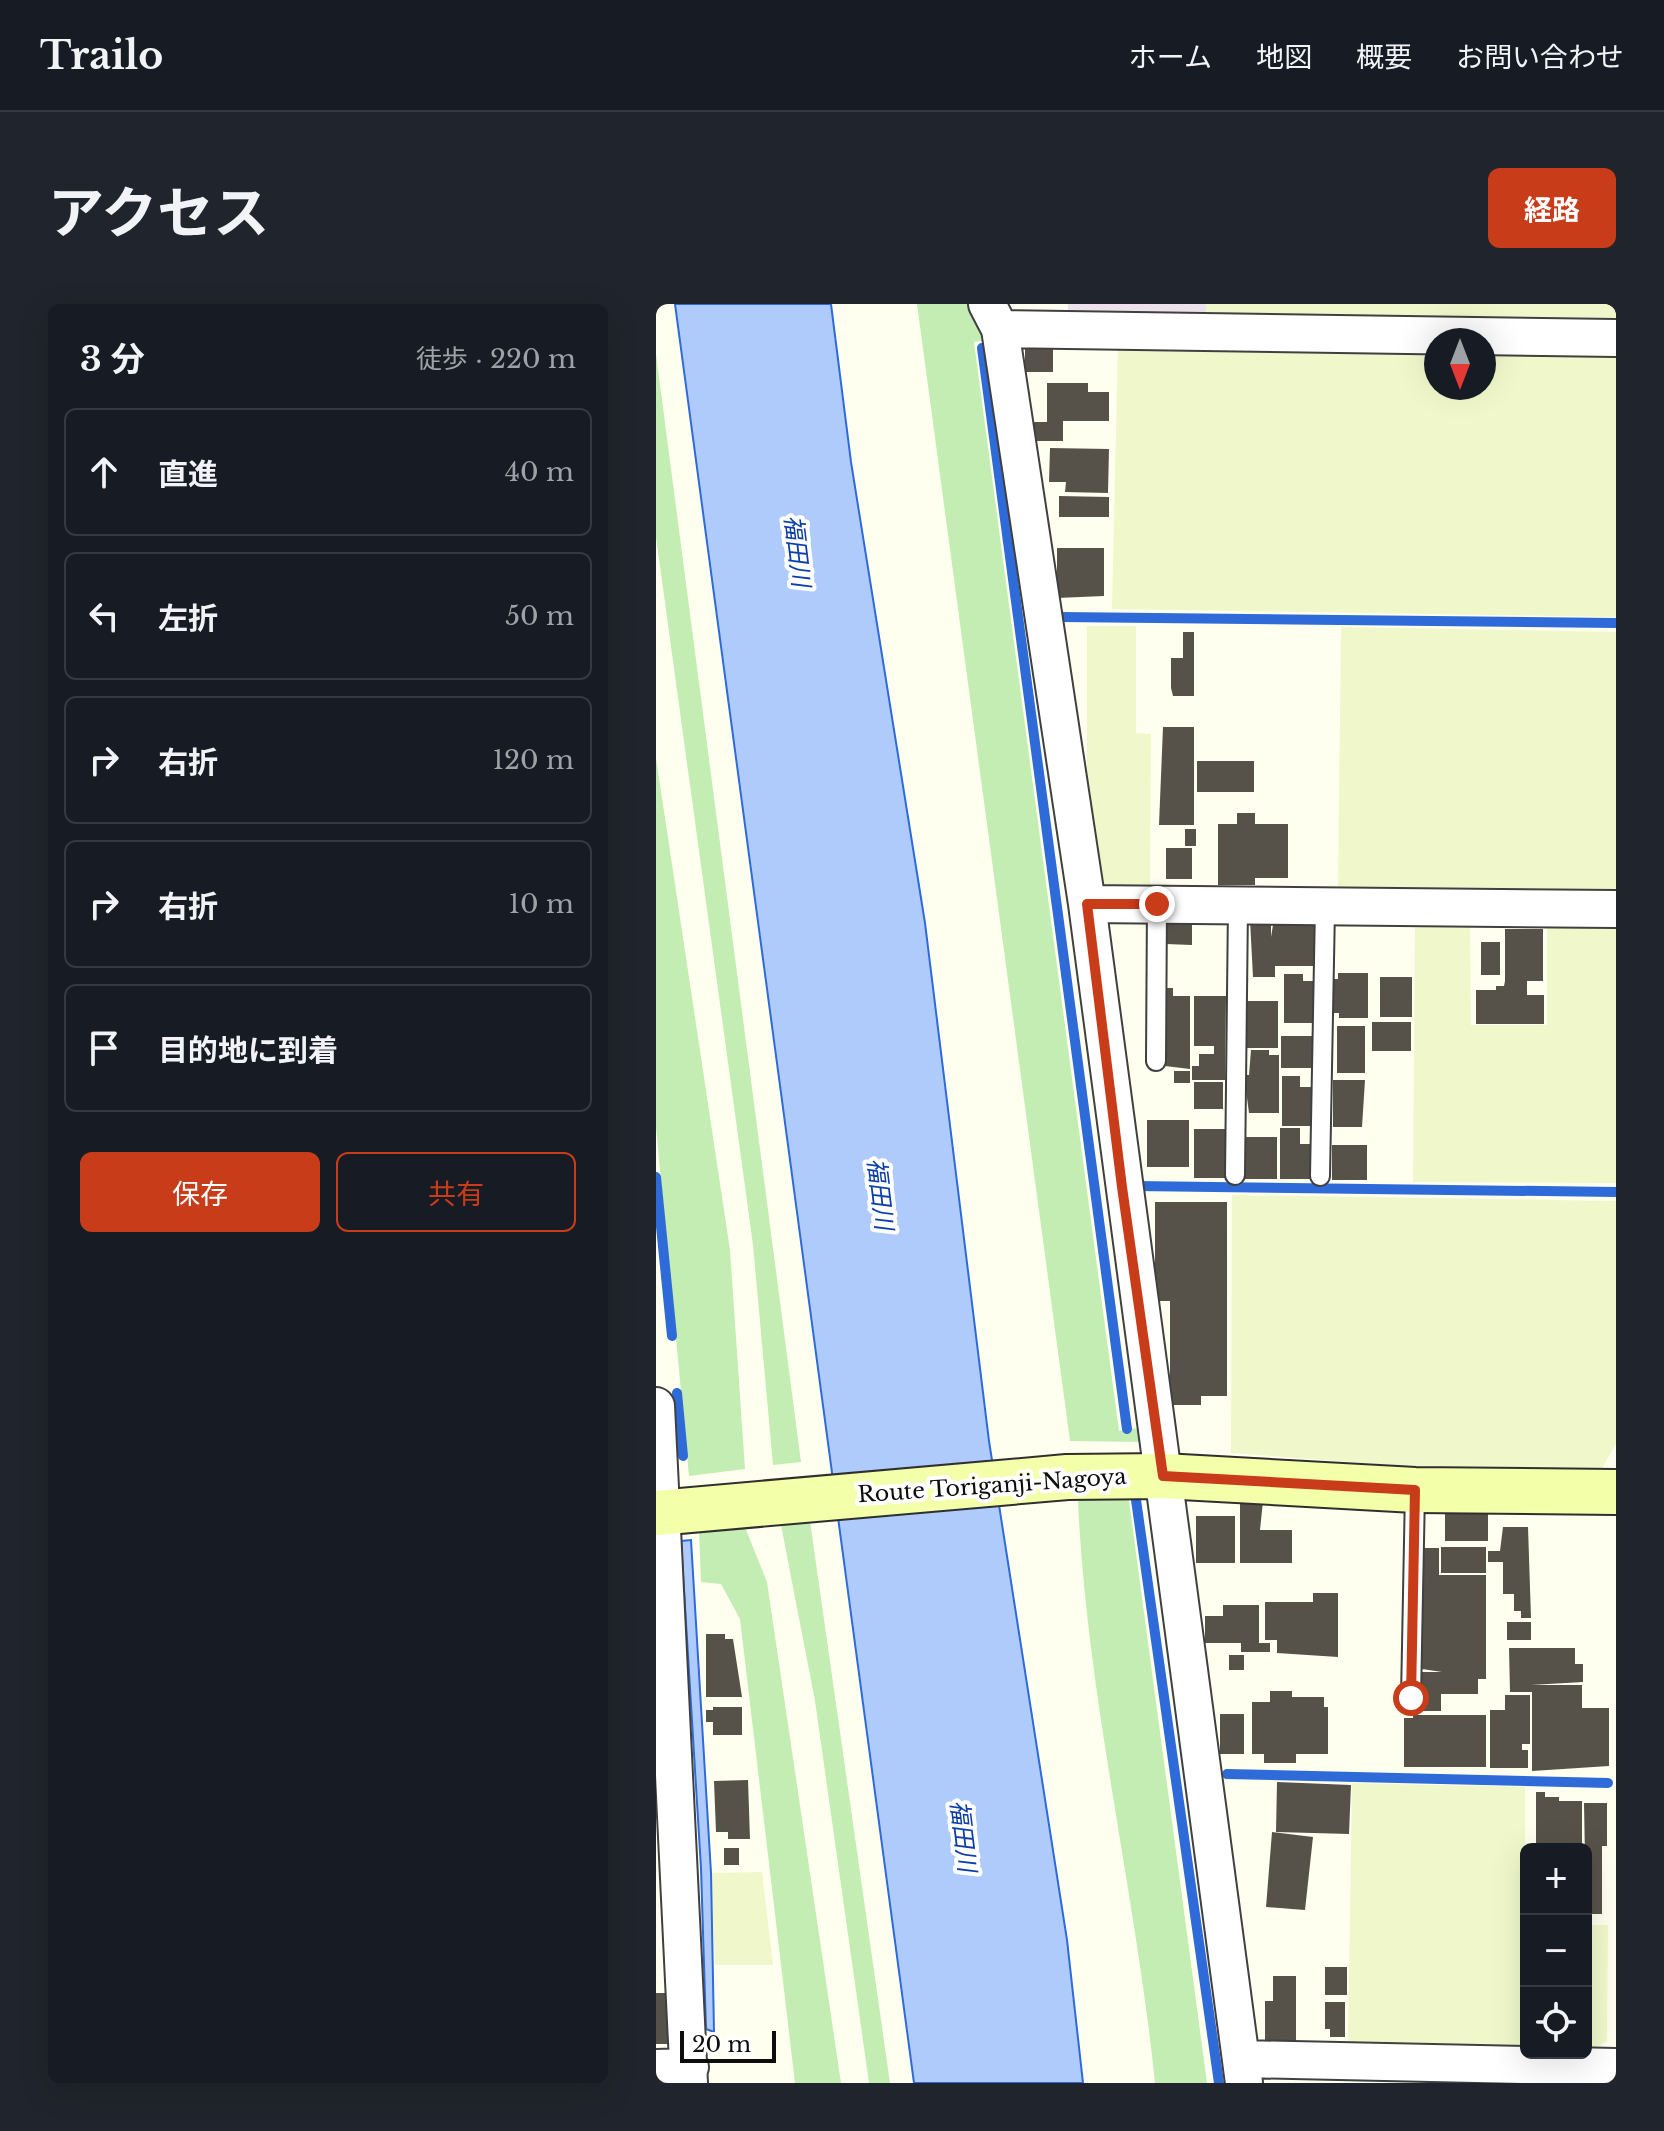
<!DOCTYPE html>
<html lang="ja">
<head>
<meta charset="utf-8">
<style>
	:root { --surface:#171b24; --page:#20242c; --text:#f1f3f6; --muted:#9ea1a6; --line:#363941; --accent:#c93c1a }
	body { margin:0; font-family:"Libre Baskerville","Noto Sans JP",serif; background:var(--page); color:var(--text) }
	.controls { position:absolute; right:24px; bottom:24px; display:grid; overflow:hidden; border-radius:12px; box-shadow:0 8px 32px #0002 }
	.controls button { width:72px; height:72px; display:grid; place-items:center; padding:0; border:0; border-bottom:2px solid var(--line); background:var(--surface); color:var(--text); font:40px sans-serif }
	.compass { position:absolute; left:768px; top:24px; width:72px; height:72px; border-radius:50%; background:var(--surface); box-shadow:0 8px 32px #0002; rotate:180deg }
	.scale { position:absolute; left:24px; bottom:20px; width:96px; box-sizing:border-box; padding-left:8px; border:4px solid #0d0d0d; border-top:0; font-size:22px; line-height:28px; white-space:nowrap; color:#0d0d0d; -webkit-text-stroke:6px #fff; paint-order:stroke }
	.stop { position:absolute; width:24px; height:24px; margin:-18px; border:6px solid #c93c1a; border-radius:50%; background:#fff }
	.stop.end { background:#c93c1a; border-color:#fff; box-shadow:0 2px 8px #0008 }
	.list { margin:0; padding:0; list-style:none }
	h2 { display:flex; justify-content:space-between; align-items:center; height:104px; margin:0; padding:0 32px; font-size:34px }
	h2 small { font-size:26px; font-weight:400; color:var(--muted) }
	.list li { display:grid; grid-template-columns:52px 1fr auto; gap:24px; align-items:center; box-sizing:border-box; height:128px; margin:0 16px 16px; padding:0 16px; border:2px solid var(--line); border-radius:12px }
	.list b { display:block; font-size:30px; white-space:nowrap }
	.list em { font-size:26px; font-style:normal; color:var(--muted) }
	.actions { display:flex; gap:16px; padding:24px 32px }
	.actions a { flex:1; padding:18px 0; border:2px solid var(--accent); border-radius:12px; text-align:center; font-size:28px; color:var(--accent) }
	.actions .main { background:var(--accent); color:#fff }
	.icon { flex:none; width:44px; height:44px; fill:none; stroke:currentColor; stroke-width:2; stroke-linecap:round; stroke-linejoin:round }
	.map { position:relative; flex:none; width:960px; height:1779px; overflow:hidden; border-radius:12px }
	header { display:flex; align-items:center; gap:48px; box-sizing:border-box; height:112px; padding:0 40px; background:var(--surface); border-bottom:2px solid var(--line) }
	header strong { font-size:38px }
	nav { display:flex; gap:44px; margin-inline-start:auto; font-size:28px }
	.intro { display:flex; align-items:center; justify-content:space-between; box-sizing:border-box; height:192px; padding:0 48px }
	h1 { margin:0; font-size:56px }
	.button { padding:20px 36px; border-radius:12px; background:var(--accent); color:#fff; font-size:28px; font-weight:700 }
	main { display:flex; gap:48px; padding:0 48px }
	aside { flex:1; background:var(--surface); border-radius:12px; box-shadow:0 8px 32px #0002 }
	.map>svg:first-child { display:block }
	.industrial { fill:#ede1eb }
	.farmland { fill:#f0f8cb }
	.green { fill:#c4edb4 }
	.water { fill:#aecbfb; stroke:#2f6bd8; stroke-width:2 }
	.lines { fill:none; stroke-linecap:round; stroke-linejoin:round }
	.stream { stroke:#2f6bd8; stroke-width:10 }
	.building { fill:#575249 }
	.lane-casing { stroke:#404040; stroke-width:22 }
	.street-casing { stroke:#404040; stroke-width:40 }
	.secondary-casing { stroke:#2f2f2f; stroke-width:48 }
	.lane { stroke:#fff; stroke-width:18 }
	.street { stroke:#fff; stroke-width:36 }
	.secondary { stroke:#f3ffa9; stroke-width:44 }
	.route { stroke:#c93c1a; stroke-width:10 }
	.labels { text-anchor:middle; stroke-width:8; stroke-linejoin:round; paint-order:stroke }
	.street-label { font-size:22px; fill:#0d0d0d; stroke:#fff }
	.water-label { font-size:24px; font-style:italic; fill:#0c3eaa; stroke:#fff }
</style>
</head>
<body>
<header>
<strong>Trailo</strong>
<nav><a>ホーム</a><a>地図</a><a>概要</a><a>お問い合わせ</a></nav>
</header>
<div class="intro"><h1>アクセス</h1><a class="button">経路</a></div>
<main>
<aside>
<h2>3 分<small>徒歩 · 220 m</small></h2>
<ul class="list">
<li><svg class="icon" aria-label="ahead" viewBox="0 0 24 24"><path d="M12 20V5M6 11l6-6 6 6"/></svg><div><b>直進</b></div><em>40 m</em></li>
<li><svg class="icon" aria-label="left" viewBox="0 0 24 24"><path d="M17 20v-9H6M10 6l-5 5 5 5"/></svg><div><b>左折</b></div><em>50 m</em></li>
<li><svg class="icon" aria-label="right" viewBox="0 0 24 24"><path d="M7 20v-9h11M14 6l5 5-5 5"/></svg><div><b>右折</b></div><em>120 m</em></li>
<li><svg class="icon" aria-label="right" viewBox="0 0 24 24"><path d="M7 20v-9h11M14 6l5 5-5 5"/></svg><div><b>右折</b></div><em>10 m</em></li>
<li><svg class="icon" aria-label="arrive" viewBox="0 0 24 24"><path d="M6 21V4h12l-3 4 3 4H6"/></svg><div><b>目的地に到着</b></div></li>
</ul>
<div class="actions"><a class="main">保存</a><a>共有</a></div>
</aside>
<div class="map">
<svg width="960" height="1779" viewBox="0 0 960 1779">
	<rect width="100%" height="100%" fill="#feffee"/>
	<path class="industrial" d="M412,0H550V17L411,15Z"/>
	<path class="farmland" d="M550,0H960V20L550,17Z
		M462,39L780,41V84H828V41L960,42V313L456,305Z
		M431,322H480V429L495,430L494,586L439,584L431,542Z
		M685,323L960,328V588L682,587Z
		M759,618H814L815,721H891V619H960V879L757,878Z
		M576,891L960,897V1140L945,1166L761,1163L575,1149Z
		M696,1479L869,1483L870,1746L692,1743Z
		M106,1568L117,1661H59L55,1569Z
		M930,1621H952L951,1737L935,1747H930Z"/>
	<path class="green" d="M261,0H314L332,36L318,38L463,1127L483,1124L486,1138L414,1137Z
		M0,50L145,1158L117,1161L97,941L0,233Z
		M0,454L74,946L89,1165L33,1172L0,823Z
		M428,1188L472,1189L551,1779H499C479,1585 431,1393 422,1198Z
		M154,1217L234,1779H213L159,1397L125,1221Z
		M89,1223L111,1278L185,1779H139L84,1315L65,1280L45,1278L43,1227Z"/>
	<path class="water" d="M19,0H175L195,158L269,619L333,1137L411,1636L427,1779H258Z
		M35,1236L55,1569L58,1728L50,1725L45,1564L25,1237Z"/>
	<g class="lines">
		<path class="stream" d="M326,44L471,1125
			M405,313L960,319
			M0,873L16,1032
			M479,882L960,888
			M21,1089L27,1152
			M480,1196L563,1779
			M571,1470L952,1479"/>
	</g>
	<path class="building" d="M369,42H397V68H369Z
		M391,79H432V88H453V117H407V137H377V118H391Z
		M394,144L453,145L452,189L409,188L410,178H393Z
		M403,192L453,193V213H403Z
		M401,244H448V292L401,294Z
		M527,328H538V392H517L515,384V354H527Z
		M507,423H538V521H503Z
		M541,457H598V488H541Z
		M581,509H599V520H632V574H599V581H562V520H581Z
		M529,525H540V542H529Z
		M510,544H536V575H510Z
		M536,613V641L510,640V616Z
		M594,616H615V633L617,621H660V662H619V673H597Z
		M849,625H887V677H871V691H888V720H820V686H840V682H848L849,677Z
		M825,638H844V671H825Z
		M682,669H712V714H683V709H678V675H682Z
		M628,670H647V677H659V719H628Z
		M724,673H756V713H724Z
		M509,684H517V692H534V765L509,762Z
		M538,692H570L569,776H536V762H543V750H558V742H538Z
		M590,697H622V744H590Z
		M716,718H755V747H716Z
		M681,722H709V769H681Z
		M625,732H656V764H625Z
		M595,746H613V751H623V809H593L588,771H593Z
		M518,767H534V779H518Z
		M626,772H644V783H656V822H626Z
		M677,776H709L706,823H677Z
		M538,778H567V805H538Z
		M491,816H533V863H491Z
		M624,824H644V840H656V875H624Z
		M538,825H571V874H538Z
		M589,833H621V875H589Z
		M676,841H711V876H676Z
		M499,898H571V1092H545V1101H514V997H499Z
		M584,1197H607L604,1226H636V1259H584Z
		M789,1203L832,1206V1237H789Z
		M540,1212H579V1259H540Z
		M847,1223H872L875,1314H865V1307H858V1290H847V1258H832V1247H844Z
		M785,1243H830V1269H785Z
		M766,1244H783V1271H830V1375H822V1390H785V1407H760V1368H786L766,1365Z
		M657,1289H682V1353L621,1349V1336H609V1298H657Z
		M567,1301H603V1339H614V1348H585V1339H549V1312H567Z
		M851,1318H875V1336H851Z
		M50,1330H69V1335H77L86,1393H50Z
		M853,1344H919V1360H927V1378L875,1381H926V1404H953V1462L876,1467V1388H854Z
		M573,1351H588V1366H573Z
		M614,1387H636V1393H668V1403H672V1450H640V1459H608V1450H596V1398H614Z
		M849,1391H874V1440H866V1446H872V1464H834V1406H849Z
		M57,1403H86V1431H57V1418H50V1406H57Z
		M564,1410H588V1450H564Z
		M757,1411H830V1463H748V1414H757Z
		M92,1476L94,1535H72V1528H60L58,1477Z
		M621,1478L695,1481L693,1530L620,1528Z
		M880,1488H889V1493H903V1497H926V1545H880Z
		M928,1499H951V1542H946V1610H930Z
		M616,1528L657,1533L649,1606L610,1603Z
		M68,1544H83V1561H68Z
		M669,1663H691V1691H669Z
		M617,1672H640V1737H609V1697H617Z
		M0,1689H10L12,1740H0Z
		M669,1698H689V1733H674V1725H669Z"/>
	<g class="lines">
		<defs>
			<path id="lane" d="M500,757L501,600
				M579,871L582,601
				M664,872L669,603
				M755,1394L759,1186"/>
			<path id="street" d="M331,0L344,25L960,34
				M344,25L431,600L588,1779
				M431,600L960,605
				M0,1102L33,1779
				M586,1755L960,1763
				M0,1764L34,1763"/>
			<path id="secondary" d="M0,1209L411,1173L507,1172L759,1186L960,1188"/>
		</defs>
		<use href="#lane" class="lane-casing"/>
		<use href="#street" class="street-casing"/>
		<use href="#secondary" class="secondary-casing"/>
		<use href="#lane" class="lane"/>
		<use href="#street" class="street"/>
		<use href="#secondary" class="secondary"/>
	</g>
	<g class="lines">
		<path class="route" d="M501,600H431L466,883L507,1172L759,1186L755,1394"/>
	</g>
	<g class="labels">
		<g class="street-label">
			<text transform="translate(336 1181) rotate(-4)" y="8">Route Toriganji-Nagoya</text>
		</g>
		<g class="water-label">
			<text transform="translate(141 247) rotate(83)" y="8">福田川</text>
			<text transform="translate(224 890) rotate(83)" y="8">福田川</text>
			<text transform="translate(307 1532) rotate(83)" y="8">福田川</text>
		</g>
	</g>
</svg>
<div class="controls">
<button>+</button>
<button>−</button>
<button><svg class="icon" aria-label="locate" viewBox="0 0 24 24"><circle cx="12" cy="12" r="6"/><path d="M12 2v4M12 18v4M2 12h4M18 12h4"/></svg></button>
</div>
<svg class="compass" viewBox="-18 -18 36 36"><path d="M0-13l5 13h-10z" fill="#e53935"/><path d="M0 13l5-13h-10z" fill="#9ea1a6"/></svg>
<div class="scale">20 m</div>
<div class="stop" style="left:755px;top:1394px"></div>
<div class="stop end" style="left:501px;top:600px"></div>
</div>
</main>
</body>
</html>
